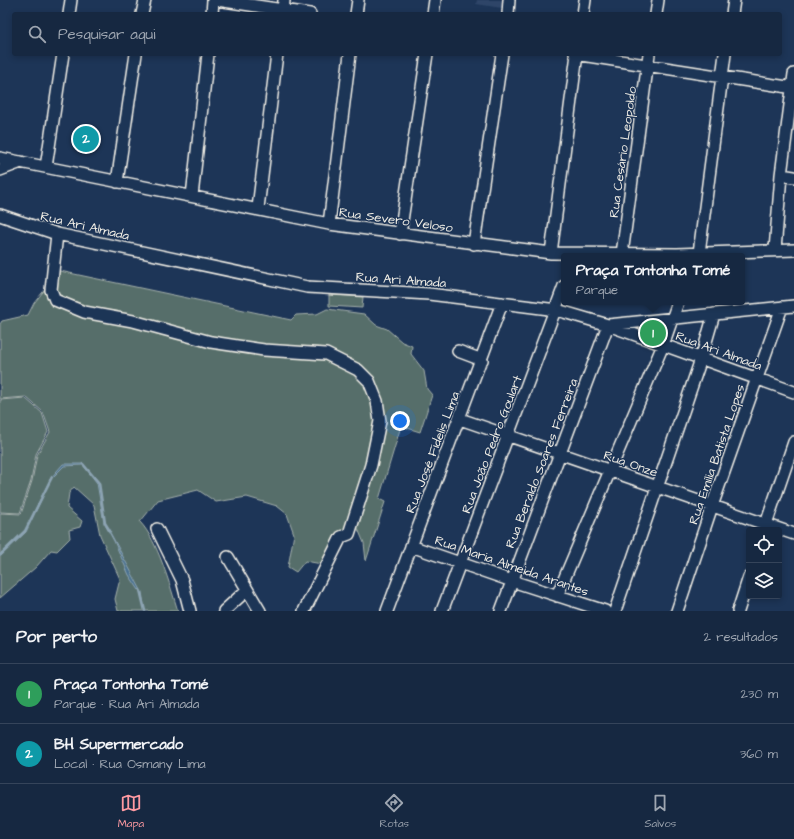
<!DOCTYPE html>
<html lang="pt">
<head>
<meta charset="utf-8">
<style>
	:root { --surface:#162841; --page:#1f3048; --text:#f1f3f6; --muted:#9ea6b1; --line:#35445a; --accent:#ff9aa2 }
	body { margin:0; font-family:"Architects Daughter",sans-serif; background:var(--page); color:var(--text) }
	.controls { position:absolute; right:12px; bottom:12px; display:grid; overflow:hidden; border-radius:4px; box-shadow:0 2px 6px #0003 }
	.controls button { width:36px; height:36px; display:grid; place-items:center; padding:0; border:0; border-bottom:1px solid var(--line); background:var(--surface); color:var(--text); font:20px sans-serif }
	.you { position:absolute; left:400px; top:421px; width:14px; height:14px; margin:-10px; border:3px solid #fff; border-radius:50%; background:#1a73e8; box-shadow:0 0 0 6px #1a73e833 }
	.badge { display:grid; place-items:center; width:26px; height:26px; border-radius:50%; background:var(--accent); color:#fff; font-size:13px; font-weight:700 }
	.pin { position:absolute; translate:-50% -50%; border:2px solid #fff; box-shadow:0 1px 4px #0006 }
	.popup { position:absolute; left:561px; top:253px; width:184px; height:52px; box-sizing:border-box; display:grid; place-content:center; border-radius:4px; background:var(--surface); filter:drop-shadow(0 1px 3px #0005); font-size:13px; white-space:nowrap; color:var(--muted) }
	.popup b { font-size:15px; color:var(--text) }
	.popup::after { content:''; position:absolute; left:50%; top:100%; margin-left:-8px; border:8px solid transparent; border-top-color:var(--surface) }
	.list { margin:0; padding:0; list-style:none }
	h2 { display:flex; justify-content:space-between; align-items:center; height:52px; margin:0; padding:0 16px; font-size:17px }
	h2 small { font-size:13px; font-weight:400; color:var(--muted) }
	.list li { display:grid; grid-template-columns:26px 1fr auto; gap:12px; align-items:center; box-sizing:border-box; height:60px; padding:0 16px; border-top:1px solid var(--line) }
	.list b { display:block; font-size:15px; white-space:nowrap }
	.list p { margin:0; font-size:13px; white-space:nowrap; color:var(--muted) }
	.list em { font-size:13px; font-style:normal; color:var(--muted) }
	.icon { flex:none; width:22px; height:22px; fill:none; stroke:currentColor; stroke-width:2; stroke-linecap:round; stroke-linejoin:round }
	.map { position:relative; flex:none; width:794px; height:611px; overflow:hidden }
	.search { position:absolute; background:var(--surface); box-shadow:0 2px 6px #0003; left:12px; right:12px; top:12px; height:44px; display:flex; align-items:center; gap:10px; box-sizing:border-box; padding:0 14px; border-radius:4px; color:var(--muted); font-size:15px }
	.sheet { height:172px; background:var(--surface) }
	nav { display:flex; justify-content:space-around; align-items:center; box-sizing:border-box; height:56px; border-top:1px solid var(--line); background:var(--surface); font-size:11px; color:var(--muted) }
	nav a { display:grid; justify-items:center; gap:2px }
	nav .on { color:var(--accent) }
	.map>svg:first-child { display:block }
	.built { fill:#2d4568 }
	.green { fill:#566e6b; stroke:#a5b0aa }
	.water { fill:#48708f; stroke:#8da4b3 }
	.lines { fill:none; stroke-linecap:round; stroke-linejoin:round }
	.stream { stroke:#8da4b3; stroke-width:2.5 }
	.minor-casing { stroke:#f4f1e8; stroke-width:14 }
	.minor { stroke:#1d3557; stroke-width:11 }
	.labels { text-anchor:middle; stroke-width:3; stroke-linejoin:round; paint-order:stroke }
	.street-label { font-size:13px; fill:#f4f1e8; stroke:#1d3557 }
</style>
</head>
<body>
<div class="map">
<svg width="794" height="611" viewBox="0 0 794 611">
	<rect width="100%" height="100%" fill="#1d3557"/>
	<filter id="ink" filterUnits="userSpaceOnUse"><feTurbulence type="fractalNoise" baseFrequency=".025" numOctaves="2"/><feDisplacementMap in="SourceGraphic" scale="8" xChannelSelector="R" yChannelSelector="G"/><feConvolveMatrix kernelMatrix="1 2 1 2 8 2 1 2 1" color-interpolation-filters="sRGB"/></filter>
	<g filter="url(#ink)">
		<path class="built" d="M477,0H503L502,8L476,4Z"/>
		<path class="green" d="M60,271L291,320L296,315L317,314L327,309L364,314L376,325L387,329L402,342L412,346L411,354L424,371L427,389L432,395L420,432L401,426L379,499L385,502L366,561L364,543L356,524L339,532L322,564L305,561L296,572L288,567L294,534L287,514L277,506L247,497L216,502L198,490L158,500L140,522C158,541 170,586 178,611H118L115,599L120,579L100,535L94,505L74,487L69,493L67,508L82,521L80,527L69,530L70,538L57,551L51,550L36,567L0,598V513L21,514L32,481L37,455L50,432L43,412L26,397L0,399V324L2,321L28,315L34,303Z
			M329,295L363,297L362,308L329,306Z
			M628,324H668L659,340L629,329Z
			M25,398L42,413L48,432L36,454L31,481L20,513L0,512V400Z"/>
		<path class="water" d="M63,464H83L99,483L105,523L142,592L145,611L141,593L129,575L114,541L104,523L97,483L83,465L64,466L51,479L26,532L0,557L25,531L50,479Z"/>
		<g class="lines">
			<path class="stream" d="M83,464L99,483L105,523L110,531
				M0,555L25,531L52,477
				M140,590L145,611"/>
			<defs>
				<path id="minor" d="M217,0L310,14
					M69,14L71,0
					M142,14L145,0
					M212,14L213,0
					M283,14L284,0
					M356,14L358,0
					M433,14L435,0
					M508,14L509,0
					M583,14L585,0
					M656,14L658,0
					M732,14L734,0
					M575,54L794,88
					M0,158L329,224L551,253L677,254L794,250
					M46,167L63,54
					M0,170L21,162
					M781,175L794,177
					M117,182L136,54
					M192,196L208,54
					M258,208L277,54
					M0,215L57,234L307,287L429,294L557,310L608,325L794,392
					M329,224L350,54
					M57,234L51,290L55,300L84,312L133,321L211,342L264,350L326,354L358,370L369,381L377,401L380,421L371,465L349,534L341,537L304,611
					M400,234L427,54
					M474,244L502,54
					M775,250L781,175L794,74
					M551,253L577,54
					M699,253L725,54
					M622,254L649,54
					M458,351L482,360
					M460,419L794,534
					M157,529L182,580L190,611
					M764,530L794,442
					M411,546L512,581L605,611
					M228,557L260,611
					M557,596L663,345L678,302
					M224,611L247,590
					M387,611L502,303
					M442,611L564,286
					M501,611L608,325L794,306
					M615,611L701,359L714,314
					M677,611L712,506L782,307
					M738,611L749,577"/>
			</defs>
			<use href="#minor" class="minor-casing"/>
			<use href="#minor" class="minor"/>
		</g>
	</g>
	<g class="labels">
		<g class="street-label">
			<text transform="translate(622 152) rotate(-82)" y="5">Rua Cesário Leopoldo</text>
			<text transform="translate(396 219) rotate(8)" y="5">Rua Severo Veloso</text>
			<text transform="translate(85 225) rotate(13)" y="5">Rua Ari Almada</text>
			<text transform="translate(401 279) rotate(4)" y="5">Rua Ari Almada</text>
			<text transform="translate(719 350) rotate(20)" y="5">Rua Ari Almada</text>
			<text transform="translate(491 444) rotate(-69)" y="5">Rua João Pedro Goulart</text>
			<text transform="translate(432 452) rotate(-69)" y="5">Rua José Fidelis Lima</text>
			<text transform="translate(716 454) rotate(-71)" y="5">Rua Emília Batista Lopes</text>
			<text transform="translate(541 463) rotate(-69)" y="5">Rua Beraldo Soares Ferreira</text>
			<text transform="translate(631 463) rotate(19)" y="5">Rua Onze</text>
			<text transform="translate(512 565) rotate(19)" y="5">Rua Maria Almeida Arantes</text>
		</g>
	</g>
</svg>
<div class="controls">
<button><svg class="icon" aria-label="locate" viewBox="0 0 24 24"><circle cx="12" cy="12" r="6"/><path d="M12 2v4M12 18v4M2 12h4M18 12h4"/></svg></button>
<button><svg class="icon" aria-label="layers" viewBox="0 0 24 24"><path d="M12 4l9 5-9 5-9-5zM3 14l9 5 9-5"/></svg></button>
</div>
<div class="you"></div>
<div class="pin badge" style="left:653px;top:333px;background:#2e9e5b">1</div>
<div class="popup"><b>Praça Tontonha Tomé</b>Parque</div>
<div class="pin badge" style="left:86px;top:139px;background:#0f9aa8">2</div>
<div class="search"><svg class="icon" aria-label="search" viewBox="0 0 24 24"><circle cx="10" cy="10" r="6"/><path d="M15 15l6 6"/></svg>Pesquisar aqui</div>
</div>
<section class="sheet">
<h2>Por perto<small>2 resultados</small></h2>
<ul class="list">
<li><span class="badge" style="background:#2e9e5b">1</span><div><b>Praça Tontonha Tomé</b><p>Parque · Rua Ari Almada</p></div><em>230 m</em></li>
<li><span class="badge" style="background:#0f9aa8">2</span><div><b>BH Supermercado</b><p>Local · Rua Osmany Lima</p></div><em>360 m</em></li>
</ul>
</section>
<nav>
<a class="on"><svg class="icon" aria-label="map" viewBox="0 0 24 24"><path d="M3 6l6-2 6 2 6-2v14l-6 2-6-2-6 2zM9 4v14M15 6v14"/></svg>Mapa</a>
<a><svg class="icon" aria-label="directions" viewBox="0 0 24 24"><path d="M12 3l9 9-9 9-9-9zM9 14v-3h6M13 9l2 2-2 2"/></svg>Rotas</a>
<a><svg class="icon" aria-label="saved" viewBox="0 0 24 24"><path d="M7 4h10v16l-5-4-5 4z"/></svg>Salvos</a>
</nav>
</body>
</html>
